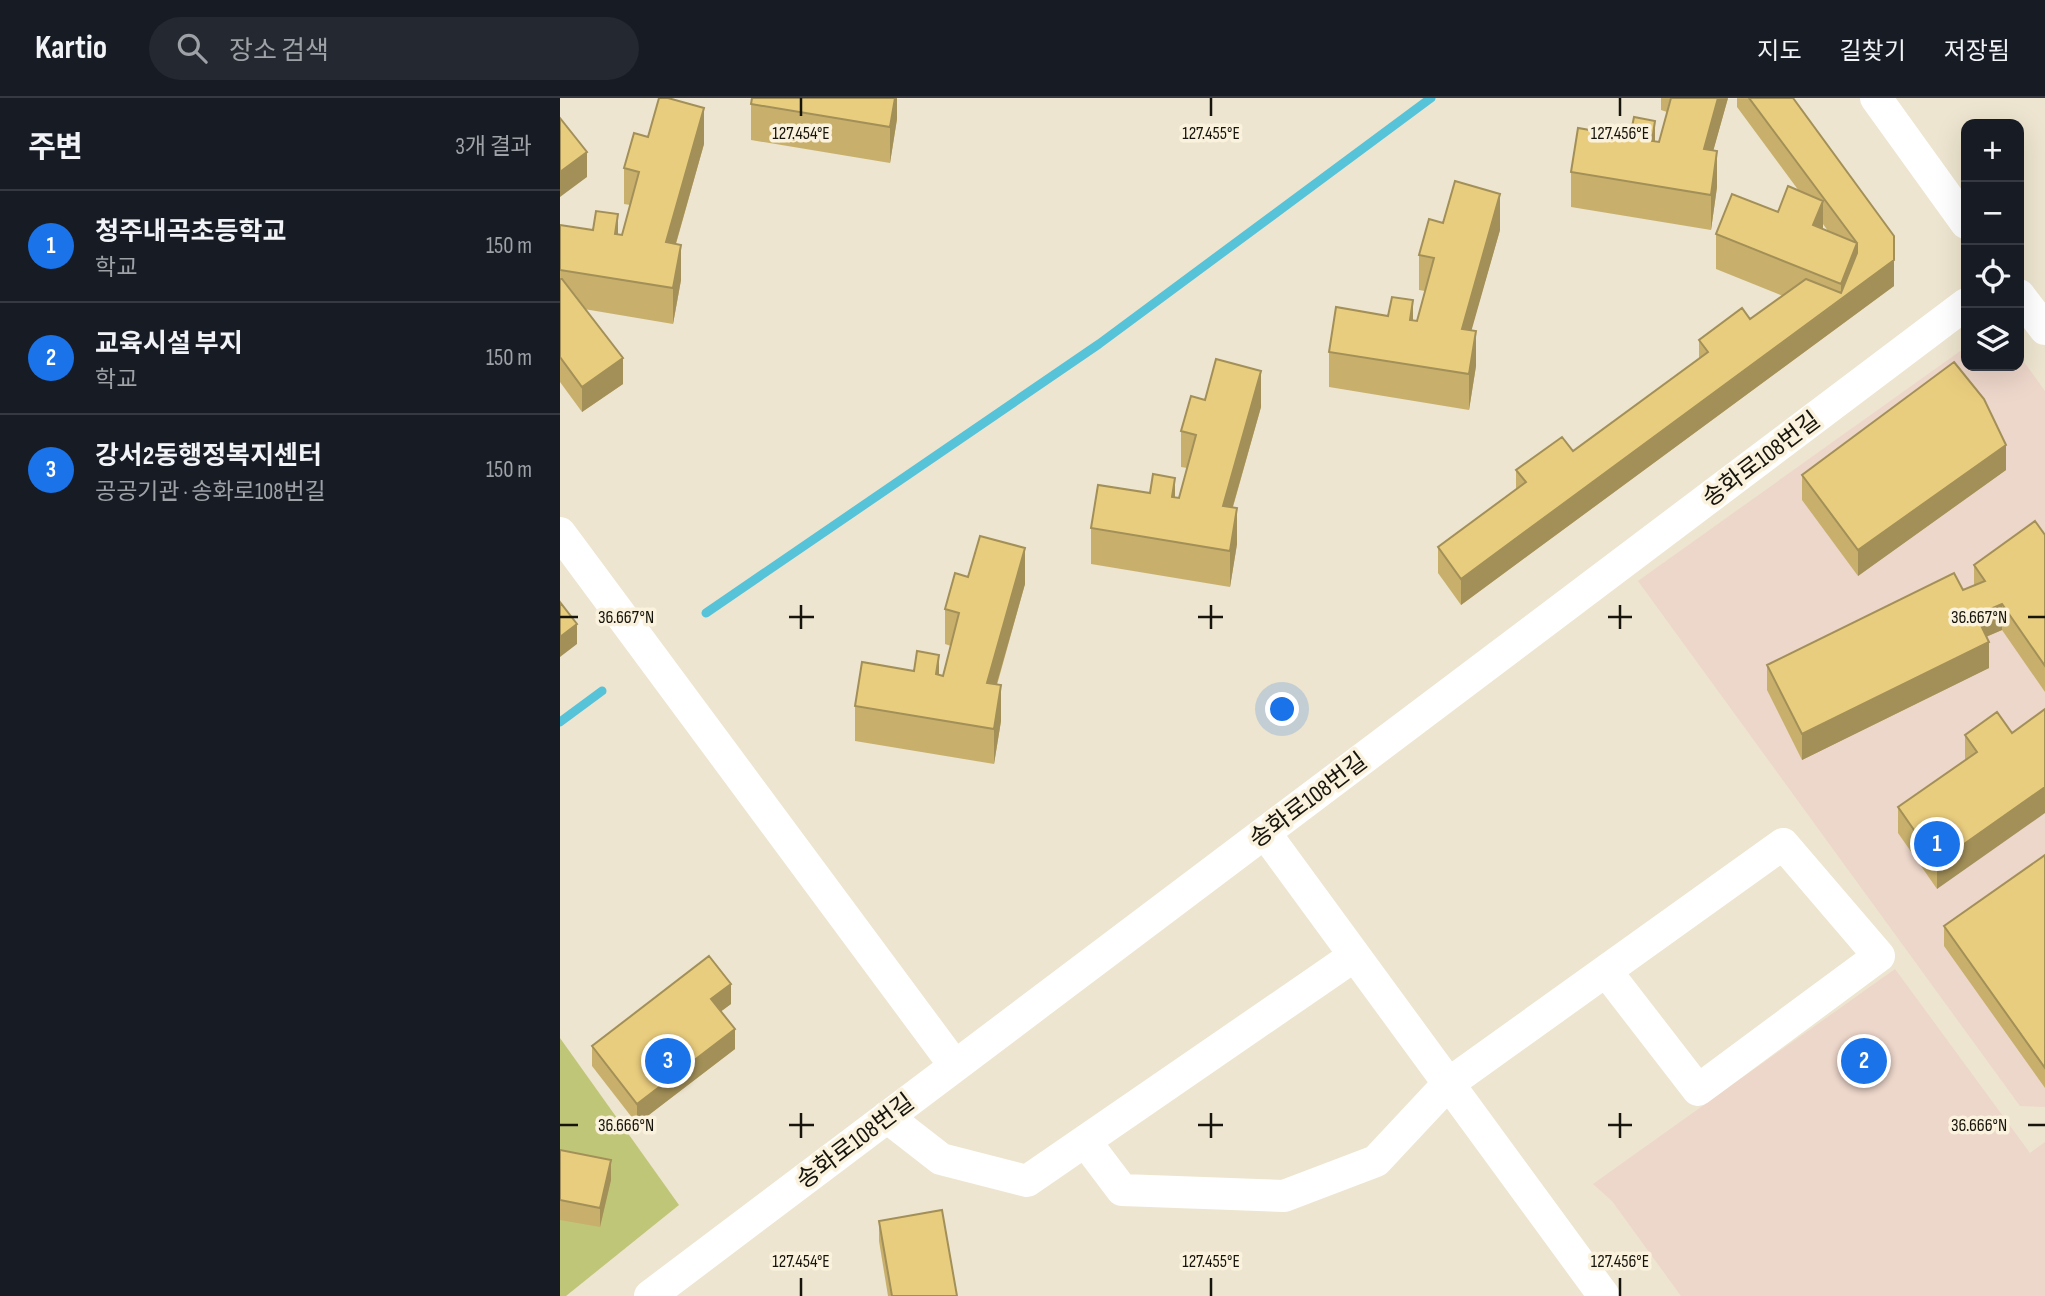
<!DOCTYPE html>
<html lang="ko">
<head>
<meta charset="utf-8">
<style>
	:root { --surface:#171b24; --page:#242831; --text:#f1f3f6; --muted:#9ea1a6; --line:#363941; --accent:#1a73e8 }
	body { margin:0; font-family:"Sofia Sans Condensed","Noto Sans KR",sans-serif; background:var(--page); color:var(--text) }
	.controls { position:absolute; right:21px; top:21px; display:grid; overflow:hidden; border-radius:14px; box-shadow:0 7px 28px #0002 }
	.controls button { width:63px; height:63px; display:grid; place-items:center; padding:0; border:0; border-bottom:2px solid var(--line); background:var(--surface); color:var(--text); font:35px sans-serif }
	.you { position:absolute; left:723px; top:612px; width:24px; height:24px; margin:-18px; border:5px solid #fff; border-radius:50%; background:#1a73e8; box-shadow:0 0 0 10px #1a73e833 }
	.badge { display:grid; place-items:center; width:46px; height:46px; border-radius:50%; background:var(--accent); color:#fff; font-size:23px; font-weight:700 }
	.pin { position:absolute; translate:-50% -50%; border:4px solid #fff; box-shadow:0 2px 7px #0006 }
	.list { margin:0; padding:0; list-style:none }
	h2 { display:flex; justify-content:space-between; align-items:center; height:91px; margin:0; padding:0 28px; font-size:30px }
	h2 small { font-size:23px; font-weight:400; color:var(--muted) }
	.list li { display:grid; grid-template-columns:46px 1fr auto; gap:21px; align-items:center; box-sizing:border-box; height:112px; padding:0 28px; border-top:2px solid var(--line) }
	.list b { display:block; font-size:26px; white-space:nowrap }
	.list p { margin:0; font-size:23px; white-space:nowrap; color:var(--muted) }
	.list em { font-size:23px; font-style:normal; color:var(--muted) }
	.icon { flex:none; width:38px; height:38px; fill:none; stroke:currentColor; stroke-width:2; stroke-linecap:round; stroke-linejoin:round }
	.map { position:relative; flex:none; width:1485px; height:1198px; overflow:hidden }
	header { display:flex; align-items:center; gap:42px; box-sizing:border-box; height:98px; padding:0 35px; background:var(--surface); border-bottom:2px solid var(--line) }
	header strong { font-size:33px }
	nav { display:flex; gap:38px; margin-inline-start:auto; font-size:24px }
	.search { width:490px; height:63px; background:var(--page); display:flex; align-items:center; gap:18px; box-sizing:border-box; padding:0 24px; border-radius:38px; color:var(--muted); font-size:26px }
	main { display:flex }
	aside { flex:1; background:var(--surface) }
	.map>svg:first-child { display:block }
	.education { fill:#edd6ca }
	.green { fill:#c0c678 }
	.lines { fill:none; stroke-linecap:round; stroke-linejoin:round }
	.stream { stroke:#56c3d9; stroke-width:9 }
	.minor { stroke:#fff; stroke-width:32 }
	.wall { fill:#c8b06c; fill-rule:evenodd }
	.shaded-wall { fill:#a39058 }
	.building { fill:#e9cd7e; stroke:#a39058; stroke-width:2 }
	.ticks { fill:none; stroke:#16140c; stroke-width:2.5 }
	.labels { text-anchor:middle; stroke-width:7; stroke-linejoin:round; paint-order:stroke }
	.street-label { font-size:24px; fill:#16140c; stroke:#faf2dd }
	.ticks-label { font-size:18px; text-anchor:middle; fill:#16140c; stroke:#faf2dd; stroke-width:7; stroke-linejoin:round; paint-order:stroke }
</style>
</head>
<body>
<header>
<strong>Kartio</strong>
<div class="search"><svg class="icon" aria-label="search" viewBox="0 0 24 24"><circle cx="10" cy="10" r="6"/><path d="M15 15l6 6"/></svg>장소 검색</div>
<nav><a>지도</a><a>길찾기</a><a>저장됨</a></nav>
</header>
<main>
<aside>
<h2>주변<small>3개 결과</small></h2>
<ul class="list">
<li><span class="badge">1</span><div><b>청주내곡초등학교</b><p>학교</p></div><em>150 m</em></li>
<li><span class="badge">2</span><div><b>교육시설 부지</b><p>학교</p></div><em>150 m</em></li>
<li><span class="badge">3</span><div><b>강서2동행정복지센터</b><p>공공기관 · 송화로108번길</p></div><em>150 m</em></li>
</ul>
</aside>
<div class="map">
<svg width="1485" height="1198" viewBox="0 0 1485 1198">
	<rect width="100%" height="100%" fill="#ede5cf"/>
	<path class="education" d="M1406,249V268H1459V257L1485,293V1009L1460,1008L1078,483Z
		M1335,871L1470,1055L1485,1044V1198H1121L1052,1103L1033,1086Z"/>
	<path class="green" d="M0,940L119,1107L6,1198H0Z"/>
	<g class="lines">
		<path class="stream" d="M146,515L539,246L871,0
			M0,624L42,593"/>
		<path class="minor" d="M1316,0L1406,125
			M1459,197L1485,231
			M0,435L395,968
			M705,735L1044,1198
			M327,1019L381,1061L467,1083L794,858
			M525,1043L562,1092L724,1098L816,1063L888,986L1223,746L1319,858L1138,992L1046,873
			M90,1198L1406,206"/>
	</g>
	<path class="wall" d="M337,0V21L330,65L191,42V6Z
		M1101,0H1168L1153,53L1157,89L1151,132L1011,109V74L1095,43L1099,44L1107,14L1101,12Z
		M1177,0H1233L1334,188L901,507L878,475V449L956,391V372L1013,353L1139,261V242L1190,221L1223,198L1156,171V136L1218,114L1239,93L1177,9ZM1263,126L1268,133L1263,131Z
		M88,39L144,46L116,146L121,182L113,226L24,211L63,286L22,314L0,284V127L62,137L70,107L64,106V70Z
		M883,125L940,132L911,232L916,268L909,312L769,289V254L828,218L857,223L865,193L859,192V157Z
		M645,302L701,309L673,409L677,446L670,489L531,466V430L590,395L619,400L627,370L621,369V333Z
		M1446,372L1298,478L1242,402V377Z
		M1485,437V594L1442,532L1426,539L1429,570L1242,662L1207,592V567L1414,488V467Z
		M408,479L465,486L437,587L441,623L434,666L295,643V608L354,573L383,578L391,548L385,546V511Z
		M1452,635L1377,791L1338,735V709L1405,662V637Z
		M1485,757V990L1384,848V828Z
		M171,906L161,913L175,951L77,1026L32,968V948Z
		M0,1052L51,1082L40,1129L0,1122Z
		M319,1123L397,1198H328L319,1143Z"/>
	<path class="shaded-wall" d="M335,0H337V21L330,65V29Z
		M1158,0H1168L1144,86V51Z
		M144,10V46L106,180V144Z
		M1095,23V58L1092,43Z
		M1157,53V89L1151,132V97Z
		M27,54V79L0,99V74Z
		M940,96V132L902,266V231Z
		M1263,103V138L1253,127Z
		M58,116V152L55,136Z
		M1297,145L1334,162V188L901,507V481L1281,202V186Z
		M121,147V182L113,226V190Z
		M853,202V238L850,222Z
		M916,233V268L909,312V276Z
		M63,260V286L22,314V289Z
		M701,273V309L663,443V408Z
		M1446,347V372L1298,478V452Z
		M615,380V415L612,399Z
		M677,410V446L670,489V453Z
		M465,450V486L427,620V585Z
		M1442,506V532L1416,543V517Z
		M17,526V546L0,559V539Z
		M1429,544V570L1242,662V636Z
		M379,557V592L376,576Z
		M441,587V623L434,666V631Z
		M1485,689V715L1377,791V765Z
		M171,886V906L151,921V901Z
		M175,931V951L77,1026V1006Z
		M51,1062V1082L40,1129V1110Z"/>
	<path class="building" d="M99,0H108L144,10L106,144L121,147L113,190L0,172V127L33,132L36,113L58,116L55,136L62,137L79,74L64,70L74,35L88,39Z
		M192,0H335L330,29L191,6Z
		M1111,0H1158L1144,51L1157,53L1151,97L1011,74L1018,30L1070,39L1074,19L1095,23L1092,43L1099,44Z
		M1189,0H1233L1334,138V162L901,481L878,449L966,384L956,372L1002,339L1013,353L1148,254L1139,242L1182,210L1190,221L1246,181L1281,195L1297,155V145Z
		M0,20L27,54L0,74Z
		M895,83L940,96L902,231L916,233L909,276L769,254L776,209L828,218L832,199L853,202L850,222L857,223L874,160L859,157L869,121L883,125Z
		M1228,88L1263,103L1253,127L1297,145L1281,186L1156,136L1172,96L1218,114Z
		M0,181H2L63,260L22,289L0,259Z
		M656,261L701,273L663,408L677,410L670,453L531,430L538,387L590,395L593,376L615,380L612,399L619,400L636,337L621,333L631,298L645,302Z
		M1394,264L1424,301L1446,347L1298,452L1242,377Z
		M1475,423L1485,437V568L1442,506L1416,517L1429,544L1242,636L1207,567L1394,475L1403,492L1425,483L1414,467Z
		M420,438L465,450L427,585L441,587L434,631L295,608L302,564L354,573L357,553L379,557L376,576L383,578L399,515L385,511L395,475L408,479Z
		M0,504L17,526L0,539Z
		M1485,611V689L1377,765L1338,709L1417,654L1405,637L1437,614L1452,635Z
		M1485,757V970L1384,828Z
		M149,858L171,886L151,901L175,931L77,1006L32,948Z
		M0,1052L51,1062L40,1110L0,1102Z
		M382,1112L397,1198H332L319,1123Z"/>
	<path class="ticks" d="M241,0V18M651,0V18M1060,0V18M241,507V531M651,507V531M1060,507V531M0,519H18M229,519H254M638,519H663M1048,519H1072M1468,519H1485M241,1015V1040M651,1015V1040M1060,1015V1040M0,1027H18M229,1027H254M638,1027H663M1048,1027H1072M1468,1027H1485M241,1180V1198M651,1180V1198M1060,1180V1198"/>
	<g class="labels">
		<g class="street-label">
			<text transform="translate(1201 361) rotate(-37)" y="8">송화로108번길</text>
			<text transform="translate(748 702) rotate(-37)" y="8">송화로108번길</text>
			<text transform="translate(295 1043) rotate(-37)" y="8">송화로108번길</text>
		</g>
	</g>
	<g class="ticks-label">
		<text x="241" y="41">127.454°E</text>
		<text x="651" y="41">127.455°E</text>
		<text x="1060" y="41">127.456°E</text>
		<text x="66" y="525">36.667°N</text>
		<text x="1419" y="525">36.667°N</text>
		<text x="66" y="1033">36.666°N</text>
		<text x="1419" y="1033">36.666°N</text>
		<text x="241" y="1169">127.454°E</text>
		<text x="651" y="1169">127.455°E</text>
		<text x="1060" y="1169">127.456°E</text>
	</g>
</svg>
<div class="controls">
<button>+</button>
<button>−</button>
<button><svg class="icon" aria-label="locate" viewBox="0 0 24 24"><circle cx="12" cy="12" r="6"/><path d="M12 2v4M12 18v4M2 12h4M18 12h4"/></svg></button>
<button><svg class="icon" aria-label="layers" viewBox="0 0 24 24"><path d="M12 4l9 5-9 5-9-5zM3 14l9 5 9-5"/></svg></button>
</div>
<div class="you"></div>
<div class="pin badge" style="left:1377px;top:746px">1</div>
<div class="pin badge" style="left:1304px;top:963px">2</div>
<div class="pin badge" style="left:108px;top:963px">3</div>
</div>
</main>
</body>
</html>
